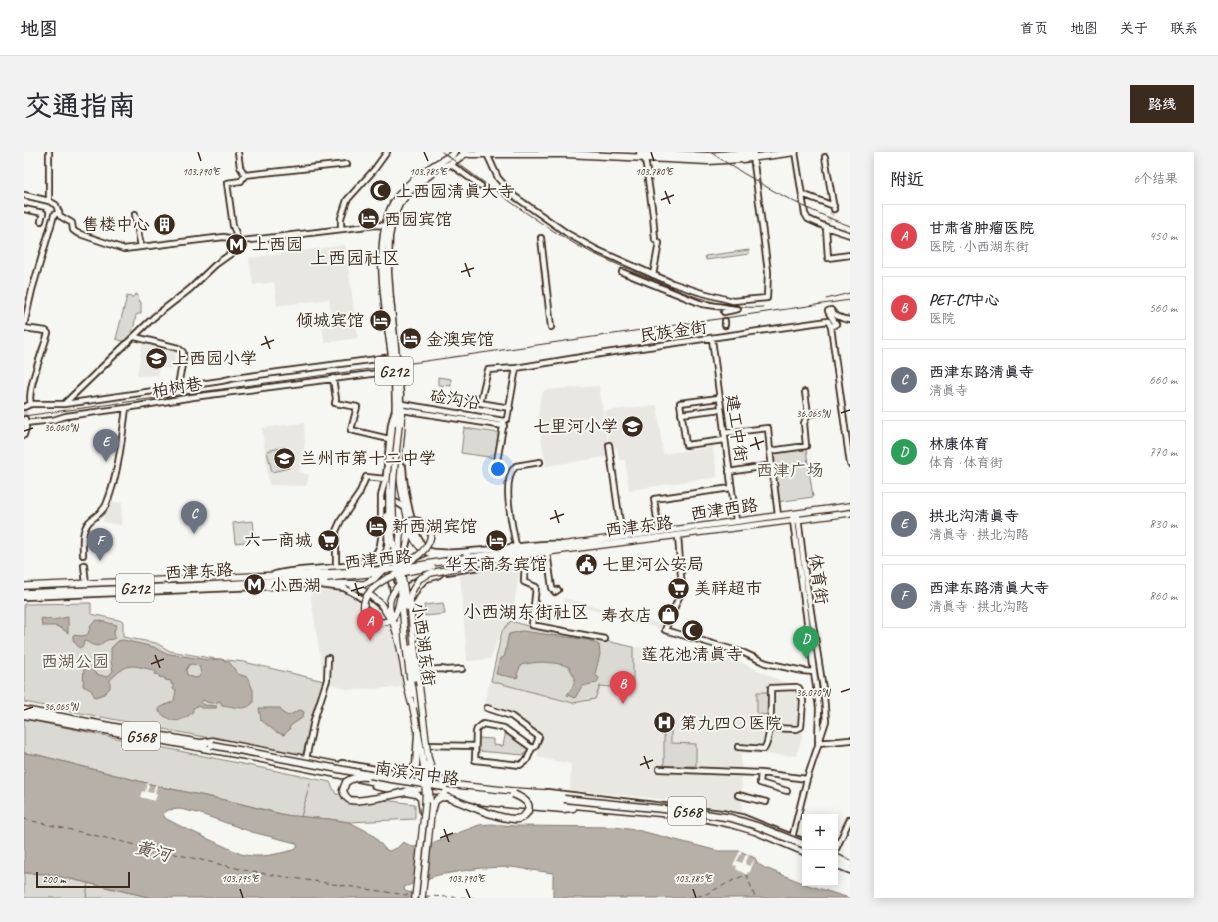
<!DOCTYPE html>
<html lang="zh">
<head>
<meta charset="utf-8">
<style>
	:root { --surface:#fff; --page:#f2f2f3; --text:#2b2b33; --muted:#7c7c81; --line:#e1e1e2; --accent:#3b2a1e }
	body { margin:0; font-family:Caveat,"LXGW WenKai TC",sans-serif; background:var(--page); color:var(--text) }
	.controls { position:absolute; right:12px; bottom:12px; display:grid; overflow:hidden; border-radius:0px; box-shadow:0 2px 10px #0003 }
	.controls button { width:36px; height:36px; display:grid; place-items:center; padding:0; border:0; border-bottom:1px solid var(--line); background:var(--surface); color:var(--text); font:20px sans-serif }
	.scale { position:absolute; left:12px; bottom:10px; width:94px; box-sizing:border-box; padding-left:4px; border:2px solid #3b2a1e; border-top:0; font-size:11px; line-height:14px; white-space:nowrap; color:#3b2a1e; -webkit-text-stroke:3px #f6f6f2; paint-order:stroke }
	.you { position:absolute; left:474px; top:317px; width:14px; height:14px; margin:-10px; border:3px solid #fff; border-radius:50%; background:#1a73e8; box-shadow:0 0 0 6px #1a73e833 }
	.badge { display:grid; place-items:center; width:26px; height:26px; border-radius:50%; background:var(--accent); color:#fff; font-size:13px; font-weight:700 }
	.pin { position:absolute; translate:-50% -33px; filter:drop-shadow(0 1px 2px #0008) }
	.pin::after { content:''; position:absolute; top:21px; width:14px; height:12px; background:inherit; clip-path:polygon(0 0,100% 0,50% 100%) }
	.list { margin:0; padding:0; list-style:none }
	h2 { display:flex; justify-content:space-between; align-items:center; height:52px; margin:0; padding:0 16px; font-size:17px }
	h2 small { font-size:13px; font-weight:400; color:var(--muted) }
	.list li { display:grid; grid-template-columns:26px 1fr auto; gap:12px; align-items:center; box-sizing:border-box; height:64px; margin:0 8px 8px; padding:0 8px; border:1px solid var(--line); border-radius:0px }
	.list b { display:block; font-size:15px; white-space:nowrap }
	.list p { margin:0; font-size:13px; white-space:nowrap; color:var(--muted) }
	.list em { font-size:13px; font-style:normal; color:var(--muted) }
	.map { position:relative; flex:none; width:826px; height:746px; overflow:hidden; border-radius:0px }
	header { display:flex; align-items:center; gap:24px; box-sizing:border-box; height:56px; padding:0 20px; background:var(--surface); border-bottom:1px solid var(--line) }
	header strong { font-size:19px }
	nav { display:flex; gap:22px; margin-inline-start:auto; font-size:14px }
	.intro { display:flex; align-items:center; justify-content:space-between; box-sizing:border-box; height:96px; padding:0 24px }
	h1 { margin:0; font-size:28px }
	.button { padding:10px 18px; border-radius:0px; background:var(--accent); color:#fff; font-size:14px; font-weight:700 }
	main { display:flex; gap:24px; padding:0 24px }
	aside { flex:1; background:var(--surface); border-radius:0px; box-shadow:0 2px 10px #0003 }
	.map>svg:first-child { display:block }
	.built { fill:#e8e7e2 }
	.green { fill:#dad9d3; stroke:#8a8278 }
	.water { fill:#b6b0a9; stroke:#857a71; fill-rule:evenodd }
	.pier { fill:#f6f6f2 }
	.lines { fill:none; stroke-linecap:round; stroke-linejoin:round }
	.stream { stroke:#857a71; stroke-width:1 }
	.ferry { stroke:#605248; stroke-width:1; stroke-dasharray:5 4; stroke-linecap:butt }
	.minor-tunnel { stroke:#d1cdc8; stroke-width:4.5; stroke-dasharray:4.5 2; stroke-linecap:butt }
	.minor-casing { stroke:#3b2a1e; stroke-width:8 }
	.major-casing { stroke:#3b2a1e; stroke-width:8 }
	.highway-casing { stroke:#3b2a1e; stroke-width:9 }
	.minor { stroke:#f6f6f2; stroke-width:4.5 }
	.major { stroke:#f6f6f2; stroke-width:5.5 }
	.highway { stroke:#f6f6f2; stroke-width:6 }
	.rail { stroke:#3b2a1e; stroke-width:1 }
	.major-bridge-casing { stroke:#3b2a1e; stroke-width:8; stroke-linecap:butt }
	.highway-bridge-casing { stroke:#3b2a1e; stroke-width:9; stroke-linecap:butt }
	.major-bridge { stroke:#f6f6f2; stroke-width:5.5 }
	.highway-bridge { stroke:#f6f6f2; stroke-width:6 }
	.ticks { fill:none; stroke:#3b2a1e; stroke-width:1.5 }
	.labels { text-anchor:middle; stroke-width:4; stroke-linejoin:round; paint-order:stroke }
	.shield { fill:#f6f6f2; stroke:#73675e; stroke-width:1 }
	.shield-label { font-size:16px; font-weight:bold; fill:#3b2a1e }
	.poi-label { font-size:17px; fill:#3b2a1e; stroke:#f6f6f2; text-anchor:start }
	.street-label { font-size:17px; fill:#3b2a1e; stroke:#f6f6f2 }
	.park-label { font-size:17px; fill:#63564b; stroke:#f6f6f2 }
	.neighbourhood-label { font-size:18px; fill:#3b2a1e; stroke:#f6f6f2 }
	.water-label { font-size:18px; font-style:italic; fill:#605248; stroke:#f6f6f2 }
	.ticks-label { font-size:10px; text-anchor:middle; fill:#3b2a1e; stroke:#f6f6f2; stroke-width:4; stroke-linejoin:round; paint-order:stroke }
</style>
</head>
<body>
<header>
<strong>地图</strong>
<nav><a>首页</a><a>地图</a><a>关于</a><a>联系</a></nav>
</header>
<div class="intro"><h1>交通指南</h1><a class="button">路线</a></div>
<main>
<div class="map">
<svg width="826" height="746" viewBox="0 0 826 746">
	<rect width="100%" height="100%" fill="#f6f6f2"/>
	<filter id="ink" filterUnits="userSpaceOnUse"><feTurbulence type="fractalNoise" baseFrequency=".025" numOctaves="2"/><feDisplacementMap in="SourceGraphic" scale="8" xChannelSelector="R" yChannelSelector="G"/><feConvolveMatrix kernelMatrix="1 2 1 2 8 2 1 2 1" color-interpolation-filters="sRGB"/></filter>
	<g filter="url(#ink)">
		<path class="built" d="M321,93L334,186L301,191L298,174L308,173L305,147L253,154L250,130L229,133L225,106Z
			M119,188L153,198L148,218L136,215L134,223L113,224Z
			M575,234L585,298L582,305L522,314L514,269L516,245L521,238Z
			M633,253L639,302L689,295L693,325L605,338L601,308H595L593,295L586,297L581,259Z
			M280,271L281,292L275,320L285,323L282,334L245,333L238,276Z
			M86,349L98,351L97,373L79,370L80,361Z
			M496,412L488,468L477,478L467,507L443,509L436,420Z
			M316,437L332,445V447L335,448L336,465L339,476L367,473L373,491L380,535L325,538L300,529L286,440Z
			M540,446L640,473L638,477L539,450Z
			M609,495L650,497L687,502L712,508L757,529L775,535L781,552L778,586L772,604L717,601L718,660L648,648L546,638L547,612L513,605L517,582L488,560L461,550L467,524L516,537L576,534L609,537Z"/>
		<path class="green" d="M725,98V102L682,108L681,104Z
			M113,142L116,150H117V161L112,163L110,174L107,180L110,183L102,190L92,187L103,144L108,145Z
			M414,225L427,227V234L414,233Z
			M440,276L476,281L472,306L437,301Z
			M260,295L265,316L248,320L243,299Z
			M782,297L789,345L752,350L745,302Z
			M229,369L231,389L211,391L209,371Z
			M67,451V462L99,469V485L132,491L146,499L186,506L220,510L300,529L278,604L0,550V452Z
			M419,451L421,462L401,464L400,453Z
			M487,469L504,474L507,472L609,495V537L576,534L571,547L549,551L467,529L478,479Z
			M733,540H746L745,563L733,562Z
			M0,567L306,630L312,642L391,652V667L325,670L305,667L266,664L210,650L138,635L14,603L0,601Z
			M640,572H647V591L672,592V614H640Z
			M482,578L505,596L500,603L454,599L453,586L469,587V593L479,594Z
			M0,721L25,722L129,746H0Z"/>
		<path class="water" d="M44,465V481L37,476L31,474H18L17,467L18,466L29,468Z
			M73,468L93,473L90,479L91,486C87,488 85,487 81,489C81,489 76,493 76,493C70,496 66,490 60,489L59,494L55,496L49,488V483C73,487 59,476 73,468Z
			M498,479L564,488L575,493L576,502L571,522L575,526L573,531L558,534L551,546L543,543L549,534L551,526L545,515C530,509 512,509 497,513L493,522L494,525L492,526L472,522L476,506L480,505C483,497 482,490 485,482Z
			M99,488L130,495L140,501L184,508L197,507L205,510L214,522L223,525L226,531L229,538V551C221,560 209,554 198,553L196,549C190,552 185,552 179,548L177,551L181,553L193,554L192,556H177L174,554L169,556C169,561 168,561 164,564C151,572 147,569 135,560V556L150,549L152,538L149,537V532H147V529L141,528V526L135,525V523L131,522L132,520L129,518C105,512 104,511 86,528V536L80,542L71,545L67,538L59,534L60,514L63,512L72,522L83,525L89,519L87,509V496L94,489ZM168,512L175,514L177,521L175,525L171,526L163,523L162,518L165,513Z
			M235,556H256L259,561L264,564L275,558L279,559L280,561L278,566L266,574L265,578L260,583L252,580L237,568Z
			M0,601L14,603L138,635L210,650L260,663L305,667L325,670L341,678L350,684L361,697L365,699L373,696L379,690L389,695L400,694L455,673L467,672L491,674L591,675L617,679L694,699H716L731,706L734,712L741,716L784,733L825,746H529V721L487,715L457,716L414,723L380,735L381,739L404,746H129L25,722L0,721ZM156,657L174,661L228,680L272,691L274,695L270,698C252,702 235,707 217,702L154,673L141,666L139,662L144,658Z"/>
		<path class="pier" d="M123,630L125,633L123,640L129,641L131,633H133L131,641L133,642L131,649L116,645L118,639L121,640Z
			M716,699L718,700L713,709L718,711L722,702L725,703L721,712L726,714L731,706L726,720H724L723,723L712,717L713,714L709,713Z"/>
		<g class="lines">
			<path class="stream" d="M277,665L286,631
				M62,746L64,731"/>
			<path class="ferry" d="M0,667L229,720L389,744
				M401,744L451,746
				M664,746L680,743L714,726L723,723L731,746"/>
			<path class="minor-tunnel" d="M802,75L810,57
				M701,173L703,181
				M1,259V267"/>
			<defs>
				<path id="minor" d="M214,0L216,15L221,23L323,12
					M771,0L781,62L784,67L802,75L804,106L826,103
					M463,2L474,26L490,44L544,82L573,98L648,131L675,140L709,149L743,146L744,120L729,4
					M801,5L810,57
					M621,6L629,63L631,88L635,91L629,123
					M426,12L457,34
					M778,42L810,54
					M0,43L25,49L32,53L36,64L48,71L49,78L53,81L100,97L200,85L218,89L352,73L363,74
					M25,49V0
					M0,57L19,61L17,69
					M111,62L117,95
					M802,75L826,83
					M317,77V66L323,48L350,18L363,0
					M517,86L527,175
					M213,88L212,81L209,74L203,31L217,29L221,23
					M598,120L678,152L714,157L700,160
					M701,169V173
					M0,173L8,138L30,63L35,60
					M807,175L812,172L805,161L804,159L807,158C811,165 818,167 826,168
					M0,176L22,179L24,181C20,196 2,239 7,252
					M111,185L154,196L159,200V208L155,228
					M688,187L712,369
					M309,226L312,247L311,251L333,255L327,278L365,287
					M695,246L656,251L662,293L701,288
					M40,252L130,165L166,137L191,113L219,93L218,89
					M378,252L480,269
					M0,255L7,252H40L55,250L197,229L211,226L368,205
					M486,256L456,251L464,218L492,216L582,201L804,169L807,175L826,312
					M378,258L480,274
					M370,261L367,272L362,324L357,344V364L358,381L356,393L368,433L375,474
					M657,262L697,257
					M784,262L801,260
					M1,271L29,268L42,264L102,256L169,245L370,219
					M700,281L744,276L746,299L782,294L780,271L784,262L781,240
					M0,283L2,276L1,267
					M585,293L598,385
					M746,299L754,363
					M375,312L379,315C380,334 388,385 402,397C415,408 511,389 536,392
					M472,315L480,269L483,267L492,216
					M705,320L748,313
					M357,355C364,344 373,350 381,356
					M768,362L795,556L794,588
					M635,380L630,347L707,336
					M654,383L658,438L641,478L720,501L742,511L779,519L790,520
					M492,394C489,375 476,328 492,314L516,310
					M523,400L528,436L531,440L534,438
					M59,403C59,393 57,379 65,370C71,364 78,361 82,353C94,325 98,286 102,256
					M60,413L62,432
					M312,415V379L317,368L335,342L342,325L361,327
					M379,416V407L386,378
					M423,420L487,410L501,404L500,430L512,435L508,473L581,487
					M251,422C277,414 331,420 350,403C354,400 355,396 356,393
					M296,433L320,436L331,442L344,451L359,464L370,471L375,476L379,489
					M381,441L383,435L395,427
					M0,445L232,435
					M387,448C391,441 395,431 403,427C408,425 413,426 417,421
					M381,452L387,499
					M390,519L417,517L423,518L438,517
					M463,556L487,564L515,585L511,595L508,596
					M459,572L480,576L508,596L503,608L496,613L451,608L452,580L453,577Z
					M794,591L826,588
					M401,593L451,594
					M714,595L740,597C748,586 747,551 747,536L772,535L775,536L779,549L777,575L773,577L746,576
					M285,607H282L290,568L303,528L304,506
					M395,607L396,626
					M318,611L419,629
					M635,617L737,621L783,627
					M737,621L736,631L763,639
					M523,640L698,661L718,665L781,690
					M714,643L742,650
					M768,686L783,627L802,569L800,543L781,421L774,365
					M812,697L826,667"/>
				<path id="major" d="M377,251C381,271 375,291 375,312C375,333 381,353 385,373
					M365,340L371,272
					M387,380C392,394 400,401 415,404
					M440,406L826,354
					M365,411L380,385L383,368
					M393,412L407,406L443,402
					M408,415L826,361
					M228,433L235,435L302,431L340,432
					M0,434L304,421
					M329,435L335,436L347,444
					M0,441L167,434L303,426
					M369,471C380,498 379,528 389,556
					M386,527L389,542
					M391,536L397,577
					M490,639L522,641L534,645
					M391,746L400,663
					M398,746L407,663L406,648"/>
				<path id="highway" d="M439,0L446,2H542L684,9L719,7L771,0
					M616,0L684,4L730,0
					M371,272C372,255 372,238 370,220C365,173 346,93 370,50C383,29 408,14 428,3L430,0
					M375,273L376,243L366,146L364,120L365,85L368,69L375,52L390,34L414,17L426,12L442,1
					M0,558L181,592
					M0,563L233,606L367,633L464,645L669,664L707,672L731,679L781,700
					M178,591L188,589L322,615
					M351,634L392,642L397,646L399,660
					M420,635L540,647
					M407,663L411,649L417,645L492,653L539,657L549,656
					M811,705L826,712
					M811,712L826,718"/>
			</defs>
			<use href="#minor" class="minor-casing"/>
			<use href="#major" class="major-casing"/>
			<use href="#highway" class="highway-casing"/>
			<use href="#minor" class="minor"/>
			<use href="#major" class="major"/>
			<use href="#highway" class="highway"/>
			<path class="rail" d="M418,0C462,31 504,65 551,92C574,105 600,115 625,126C662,142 699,158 739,155
				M686,0C730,29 776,56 826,74
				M802,147L826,141
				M0,264L360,215L826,148"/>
			<defs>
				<path id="major-bridge" d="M365,340V364L377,440L381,487L386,527
					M370,373C366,340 372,306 375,273
					M386,373L387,380
					M465,409L407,421L395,427L387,441L386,451L389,482L404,605L409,621L415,627L423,632L489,639
					M329,417C343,414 363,410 364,392C365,383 362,373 362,364
					M371,417C380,412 391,408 398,400C402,396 406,389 407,383C407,374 395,366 386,369C384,370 381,373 378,374C371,395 380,433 383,455
					M304,421L371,417L440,406
					M303,426L354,421
					M340,432L350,427L365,411
					M347,444L356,451L365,465
					M376,446C375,451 374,457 372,461C359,486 314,456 360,428C374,420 392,418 408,415
					M369,471C363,451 364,446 377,430
					M387,496L390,526
					M389,556C396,591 405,628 400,663
					M403,612L406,648"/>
				<path id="highway-bridge" d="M188,593L367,627L420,635
					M370,624L384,622L392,613L394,581
					M343,625C336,624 328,626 322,630L319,638C320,642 322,646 326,648C336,651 371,642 382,640
					M422,645C444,652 467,665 490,667C497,668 507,661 504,652C501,647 494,644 489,642
					M540,647L669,660L707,666L733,674L781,693"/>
			</defs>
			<use href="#major-bridge" class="major-bridge-casing"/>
			<use href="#highway-bridge" class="highway-bridge-casing"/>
			<use href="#major-bridge" class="major-bridge"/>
			<use href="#highway-bridge" class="highway-bridge"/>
		</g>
	</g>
	<path class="ticks" d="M174,0L177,9M400,0L404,9M627,0L630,9M641,39L646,52M637,48L650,43M441,111L446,125M437,120L450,116M241,184L246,197M237,193L250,188M817,261L826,258M0,279L9,276M731,285L735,298M726,294L740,289M531,358L535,371M526,367L540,362M331,431L335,444M327,439L340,435M131,503L136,516M127,512L140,507M817,540L826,537M0,558L9,555M620,604L625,617M616,613L629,608M420,677L425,690M416,686L429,681M216,737L219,746M442,737L446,746M669,737L672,746"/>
	<defs>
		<symbol id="mosque-disc" viewBox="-11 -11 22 22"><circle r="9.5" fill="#3b2a1e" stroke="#f6f6f2"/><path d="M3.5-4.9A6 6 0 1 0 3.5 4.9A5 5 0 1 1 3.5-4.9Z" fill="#fff"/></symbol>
		<symbol id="hotel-disc" viewBox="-11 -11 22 22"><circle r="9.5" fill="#3b2a1e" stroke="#f6f6f2"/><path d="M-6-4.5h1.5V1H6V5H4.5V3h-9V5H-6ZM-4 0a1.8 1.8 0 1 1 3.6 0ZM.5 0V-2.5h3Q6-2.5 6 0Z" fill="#fff"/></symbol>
		<symbol id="building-disc" viewBox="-11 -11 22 22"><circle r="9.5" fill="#3b2a1e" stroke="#f6f6f2"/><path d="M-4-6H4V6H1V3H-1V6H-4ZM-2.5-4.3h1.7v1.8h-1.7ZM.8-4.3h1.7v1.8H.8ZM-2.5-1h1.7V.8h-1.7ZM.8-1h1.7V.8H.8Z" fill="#fff"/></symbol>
		<symbol id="metro-disc" viewBox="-11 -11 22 22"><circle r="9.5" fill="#3b2a1e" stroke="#f6f6f2"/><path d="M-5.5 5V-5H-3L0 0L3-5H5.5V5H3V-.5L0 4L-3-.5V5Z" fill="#fff"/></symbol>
		<symbol id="school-disc" viewBox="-11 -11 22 22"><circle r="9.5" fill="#3b2a1e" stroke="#f6f6f2"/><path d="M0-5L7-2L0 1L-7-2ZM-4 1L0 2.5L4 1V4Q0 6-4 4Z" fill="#fff"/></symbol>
		<symbol id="supermarket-disc" viewBox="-11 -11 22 22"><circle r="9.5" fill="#3b2a1e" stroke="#f6f6f2"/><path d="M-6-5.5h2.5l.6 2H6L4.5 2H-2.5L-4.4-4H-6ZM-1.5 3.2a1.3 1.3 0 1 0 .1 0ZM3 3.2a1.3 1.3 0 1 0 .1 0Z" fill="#fff"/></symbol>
		<symbol id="civic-disc" viewBox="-11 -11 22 22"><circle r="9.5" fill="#3b2a1e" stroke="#f6f6f2"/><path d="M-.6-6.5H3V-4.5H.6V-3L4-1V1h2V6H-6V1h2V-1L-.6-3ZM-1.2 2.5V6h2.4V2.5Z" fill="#fff"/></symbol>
		<symbol id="shop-disc" viewBox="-11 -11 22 22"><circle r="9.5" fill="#3b2a1e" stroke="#f6f6f2"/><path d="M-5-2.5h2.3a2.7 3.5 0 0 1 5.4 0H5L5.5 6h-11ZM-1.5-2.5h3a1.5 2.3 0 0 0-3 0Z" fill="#fff"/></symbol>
		<symbol id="hospital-disc" viewBox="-11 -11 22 22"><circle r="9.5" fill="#3b2a1e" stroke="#f6f6f2"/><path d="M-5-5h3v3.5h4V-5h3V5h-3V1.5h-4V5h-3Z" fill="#fff"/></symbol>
	</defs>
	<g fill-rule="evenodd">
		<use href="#mosque-disc" x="344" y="26" width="25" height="25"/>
		<use href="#hotel-disc" x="332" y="54" width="25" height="25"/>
		<use href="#building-disc" x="128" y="60" width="25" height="25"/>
		<use href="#metro-disc" x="200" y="80" width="25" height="25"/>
		<use href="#hotel-disc" x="344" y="156" width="25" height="25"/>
		<use href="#hotel-disc" x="374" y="174" width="25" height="25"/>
		<use href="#school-disc" x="120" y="194" width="25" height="25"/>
		<use href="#school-disc" x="596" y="262" width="25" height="25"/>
		<use href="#school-disc" x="248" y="294" width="25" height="25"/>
		<use href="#hotel-disc" x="340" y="362" width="25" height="25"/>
		<use href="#supermarket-disc" x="292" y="376" width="25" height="25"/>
		<use href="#hotel-disc" x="460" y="376" width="25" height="25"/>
		<use href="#civic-disc" x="550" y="400" width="25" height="25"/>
		<use href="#metro-disc" x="218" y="420" width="25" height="25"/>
		<use href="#supermarket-disc" x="642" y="424" width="25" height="25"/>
		<use href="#shop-disc" x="632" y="450" width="25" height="25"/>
		<use href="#mosque-disc" x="656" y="466" width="25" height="25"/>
		<use href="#hospital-disc" x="628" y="558" width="25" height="25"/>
	</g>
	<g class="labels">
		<g class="shield">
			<rect x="351" y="205" width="38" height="28" rx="3"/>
			<rect x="92" y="422" width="38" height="28" rx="3"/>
			<rect x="98" y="570" width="38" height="28" rx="3"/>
			<rect x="644" y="645" width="38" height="28" rx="3"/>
		</g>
		<g class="shield-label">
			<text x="370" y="225">G212</text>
			<text x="111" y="442">G212</text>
			<text x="117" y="590">G568</text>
			<text x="663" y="665">G568</text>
		</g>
		<g class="poi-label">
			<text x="372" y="45">上西园清真大寺</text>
			<text x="360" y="73">西园宾馆</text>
			<text x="126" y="78" text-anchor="end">售楼中心</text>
			<text x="228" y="98">上西园</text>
			<text x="340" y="174" text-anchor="end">倾城宾馆</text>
			<text x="402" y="193">金澳宾馆</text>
			<text x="148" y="212">上西园小学</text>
			<text x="594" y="280" text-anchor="end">七里河小学</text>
			<text x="276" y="312">兰州市第十二中学</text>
			<text x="368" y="380">新西湖宾馆</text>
			<text x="288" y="394" text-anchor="end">六一商城</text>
			<text x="472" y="418" text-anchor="middle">华天商务宾馆</text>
			<text x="578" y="418">七里河公安局</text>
			<text x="246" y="439">小西湖</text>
			<text x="670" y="442">美祥超市</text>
			<text x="628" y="469" text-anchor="end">寿衣店</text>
			<text x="668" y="508" text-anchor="middle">莲花池清真寺</text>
			<text x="656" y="577">第九四〇医院</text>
		</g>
		<g class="street-label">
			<text transform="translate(649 179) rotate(-8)" y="6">民族金街</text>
			<text transform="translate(153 235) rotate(-9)" y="6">柏树巷</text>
			<text transform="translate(431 247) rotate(9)" y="6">硷沟沿</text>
			<text transform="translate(713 276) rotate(82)" y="6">建工中街</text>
			<text transform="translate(700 357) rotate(-8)" y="6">西津西路</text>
			<text transform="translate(615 374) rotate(-7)" y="6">西津东路</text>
			<text transform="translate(354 407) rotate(-6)" y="6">西津西路</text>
			<text transform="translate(175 419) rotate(-3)" y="6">西津东路</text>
			<text transform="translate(795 427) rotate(82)" y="6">体育街</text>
			<text transform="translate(400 492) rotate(82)" y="6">小西湖东街</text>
			<text transform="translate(393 621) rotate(8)" y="6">南滨河中路</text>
		</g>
		<g class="park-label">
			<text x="766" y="324">西津广场</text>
			<text x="51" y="515">西湖公园</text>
		</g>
		<g class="neighbourhood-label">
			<text x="331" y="112">上西园社区</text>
			<text x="502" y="466">小西湖东街社区</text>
		</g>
		<g class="water-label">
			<text transform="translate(129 699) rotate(15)" y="6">黄河</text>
		</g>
	</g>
	<g class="ticks-label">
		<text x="177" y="23">103.790°E</text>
		<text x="404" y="23">103.785°E</text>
		<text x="630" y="23">103.780°E</text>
		<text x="789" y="265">36.065°N</text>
		<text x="37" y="279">36.060°N</text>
		<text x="789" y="544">36.070°N</text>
		<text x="37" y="558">36.065°N</text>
		<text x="216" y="730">103.795°E</text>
		<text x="442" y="730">103.790°E</text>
		<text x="669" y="730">103.785°E</text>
	</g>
</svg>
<div class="controls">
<button>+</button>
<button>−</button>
</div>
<div class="scale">200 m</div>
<div class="you"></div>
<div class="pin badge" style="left:346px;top:489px;background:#e0444e">A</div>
<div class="pin badge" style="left:599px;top:552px;background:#e0444e">B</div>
<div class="pin badge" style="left:170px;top:382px;background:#6b7280">C</div>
<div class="pin badge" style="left:782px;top:507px;background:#2e9e5b">D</div>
<div class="pin badge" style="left:82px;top:310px;background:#6b7280">E</div>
<div class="pin badge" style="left:76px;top:409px;background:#6b7280">F</div>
</div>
<aside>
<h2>附近<small>6个结果</small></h2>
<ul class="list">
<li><span class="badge" style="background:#e0444e">A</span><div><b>甘肃省肿瘤医院</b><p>医院 · 小西湖东街</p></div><em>450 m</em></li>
<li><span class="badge" style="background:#e0444e">B</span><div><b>PET-CT中心</b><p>医院</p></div><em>560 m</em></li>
<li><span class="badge" style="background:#6b7280">C</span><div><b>西津东路清真寺</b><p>清真寺</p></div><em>660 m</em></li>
<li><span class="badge" style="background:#2e9e5b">D</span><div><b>林康体育</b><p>体育 · 体育街</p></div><em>770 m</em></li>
<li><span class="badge" style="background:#6b7280">E</span><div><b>拱北沟清真寺</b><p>清真寺 · 拱北沟路</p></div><em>830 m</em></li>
<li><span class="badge" style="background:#6b7280">F</span><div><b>西津东路清真大寺</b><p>清真寺 · 拱北沟路</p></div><em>860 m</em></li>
</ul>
</aside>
</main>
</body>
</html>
